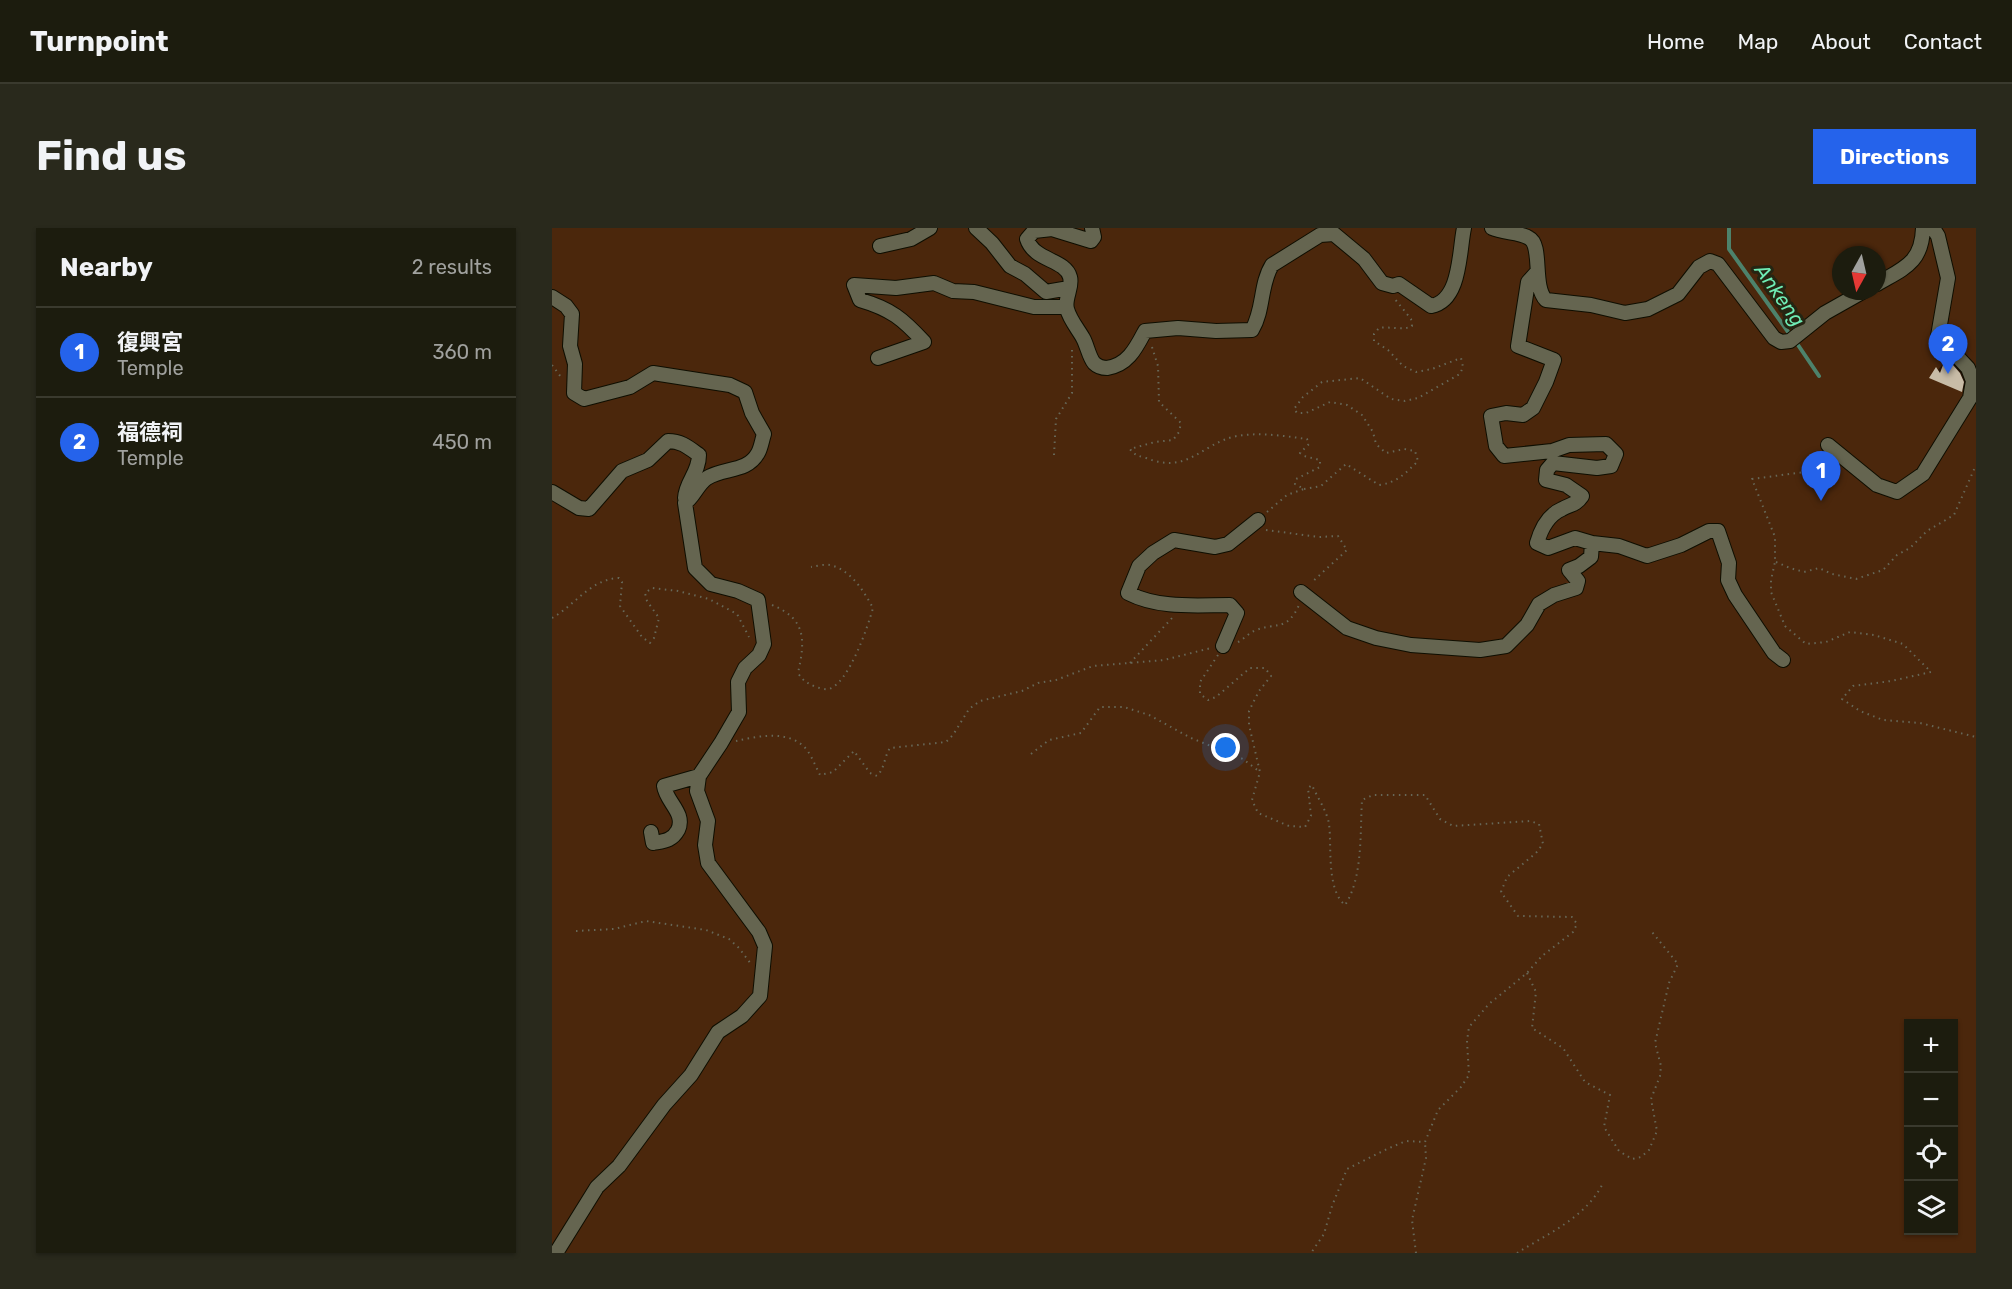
<!DOCTYPE html>
<html lang="en">
<head>
<meta charset="utf-8">
<style>
	:root { --surface:#1c1c0e; --page:#29291c; --text:#f1f3f6; --muted:#a0a19e; --line:#3a3a2e; --accent:#2563eb }
	body { margin:0; font-family:Rubik,"Noto Sans TC",sans-serif; background:var(--page); color:var(--text) }
	.controls { position:absolute; right:18px; bottom:18px; display:grid; overflow:hidden; border-radius:0px; box-shadow:0 2px 4px #0004 }
	.controls button { width:54px; height:54px; display:grid; place-items:center; padding:0; border:0; border-bottom:2px solid var(--line); background:var(--surface); color:var(--text); font:30px sans-serif }
	.compass { position:absolute; left:1280px; top:18px; width:54px; height:54px; border-radius:50%; background:var(--surface); box-shadow:0 2px 4px #0004; rotate:188deg }
	.you { position:absolute; left:674px; top:520px; width:21px; height:21px; margin:-15px; border:4px solid #fff; border-radius:50%; background:#1a73e8; box-shadow:0 0 0 9px #1a73e833 }
	.badge { display:grid; place-items:center; width:39px; height:39px; border-radius:50%; background:var(--accent); color:#fff; font-size:20px; font-weight:700 }
	.pin { position:absolute; translate:-50% -50px; filter:drop-shadow(0 2px 3px #0008) }
	.pin::after { content:''; position:absolute; top:32px; width:21px; height:18px; background:inherit; clip-path:polygon(0 0,100% 0,50% 100%) }
	.list { margin:0; padding:0; list-style:none }
	h2 { display:flex; justify-content:space-between; align-items:center; height:78px; margin:0; padding:0 24px; font-size:26px }
	h2 small { font-size:20px; font-weight:400; color:var(--muted) }
	.list li { display:grid; grid-template-columns:39px 1fr auto; gap:18px; align-items:center; box-sizing:border-box; height:90px; padding:0 24px; border-top:2px solid var(--line) }
	.list b { display:block; font-size:22px; white-space:nowrap }
	.list p { margin:0; font-size:20px; white-space:nowrap; color:var(--muted) }
	.list em { font-size:20px; font-style:normal; color:var(--muted) }
	.icon { flex:none; width:33px; height:33px; fill:none; stroke:currentColor; stroke-width:2; stroke-linecap:round; stroke-linejoin:round }
	.map { position:relative; flex:none; width:1424px; height:1025px; overflow:hidden; border-radius:0px }
	header { display:flex; align-items:center; gap:36px; box-sizing:border-box; height:84px; padding:0 30px; background:var(--surface); border-bottom:2px solid var(--line) }
	header strong { font-size:28px }
	nav { display:flex; gap:33px; margin-inline-start:auto; font-size:21px }
	.intro { display:flex; align-items:center; justify-content:space-between; box-sizing:border-box; height:144px; padding:0 36px }
	h1 { margin:0; font-size:42px }
	.button { padding:15px 27px; border-radius:0px; background:var(--accent); color:#fff; font-size:21px; font-weight:700 }
	main { display:flex; gap:36px; padding:0 36px }
	aside { flex:1; background:var(--surface); border-radius:0px; box-shadow:0 2px 4px #0004 }
	.map>svg:first-child { display:block }
	.green { fill:#4b270c; fill-rule:evenodd }
	.shadow { fill:#0007 }
	.lines { fill:none; stroke-linecap:round; stroke-linejoin:round }
	.stream { stroke:#4d826b; stroke-width:4 }
	.building { fill:#c8bca7 }
	.minor-casing { stroke:#0e0e01; stroke-width:16 }
	.path { stroke:#676757; stroke-width:2; stroke-dasharray:1.5 4.5; stroke-linecap:butt }
	.minor { stroke:#656550; stroke-width:14 }
	.labels { text-anchor:middle; stroke-width:6; stroke-linejoin:round; paint-order:stroke }
	.water-label { font-size:20px; font-style:italic; fill:#6fecb5; stroke:#252512 }
</style>
</head>
<body>
<header>
<strong>Turnpoint</strong>
<nav><a>Home</a><a>Map</a><a>About</a><a>Contact</a></nav>
</header>
<div class="intro"><h1>Find us</h1><a class="button">Directions</a></div>
<main>
<aside>
<h2>Nearby<small>2 results</small></h2>
<ul class="list">
<li><span class="badge">1</span><div><b>復興宮</b><p>Temple</p></div><em>360 m</em></li>
<li><span class="badge">2</span><div><b>福德祠</b><p>Temple</p></div><em>450 m</em></li>
</ul>
</aside>
<div class="map">
<svg width="1424" height="1025" viewBox="0 0 1424 1025">
	<rect width="100%" height="100%" fill="#252512"/>
	<path class="green" d="M0,0H1424V1025H0ZM1289,27H1325V63H1289ZM1356,796H1402V1002H1356Z"/>
	<path class="shadow" d="M1403,122L1418,154L1410,163L1379,150Z"/>
	<g class="lines">
		<path class="stream" d="M1177,0V21L1239,108
			M1244,114L1267,148"/>
	</g>
	<path class="building" d="M1394,129L1408,145L1412,154L1410,164L1377,150L1384,139L1388,145Z"/>
	<g class="lines">
		<defs>
			<path id="minor" d="M424,0L440,15L458,38L473,46L494,64L517,60
				M540,0L542,9L539,13L500,1L482,3L475,11C482,33 513,31 518,49C521,59 512,71 515,81C518,92 526,101 531,110C535,117 537,129 542,135C546,139 550,140 555,140C576,137 584,120 593,103L626,100L664,103L700,102C712,82 708,56 720,37L768,7L782,6L812,31L830,55L841,58L847,56L879,78C909,73 907,23 912,0
				M940,0C951,5 968,4 977,10C991,17 980,58 994,72L1039,77L1073,85L1096,81L1126,66L1147,39L1158,33L1166,36L1222,110L1229,114L1238,113L1273,85L1312,63
				M328,18L359,11L378,0
				M985,44L976,54L966,118L1002,132L994,154L981,180L971,187L954,185L939,188L944,218L952,228L1000,223L1017,217L1054,216L1064,226L1059,238L1045,240L1001,235L995,242L994,252L1014,257L1030,268C1024,277 1019,276 1010,281C996,287 989,301 985,315L996,320L1023,310L1040,315L1067,318L1095,328L1129,317L1157,303H1166L1177,335L1176,352L1183,367L1222,425L1231,432
				M1325,56C1352,40 1370,35 1371,0
				M0,69L14,78L20,86L18,118L23,136L22,165L32,171L78,159L101,145L178,157L193,164L200,185L212,206C210,212 209,220 206,225C195,245 172,239 155,250C145,257 142,269 133,275L143,340L159,356L186,363L206,372L212,416L207,427L193,440L186,454L187,484L169,515L147,548L145,563L156,593L153,617L156,635L207,704L213,718L208,768L190,788L166,804L139,847L112,877L67,938L45,959L4,1025
				M326,130L372,114C351,91 339,81 308,72L302,57L344,60L382,55L401,63L422,64L482,79H514
				M1276,217L1325,257L1345,264L1371,246L1418,170L1421,153L1416,140L1386,108L1396,50L1386,8L1381,0
				M0,264L27,280L37,281L70,243L96,232L116,213C129,213 136,219 147,227C147,245 134,253 133,270
				M749,364L795,400L824,410L859,417L928,422L954,418L975,397L987,376L1002,367L1024,360L1026,353L1017,342L1027,338L1039,329L1040,315
				M671,418L685,385L678,377C644,377 607,381 576,365L587,338L601,325L622,312L663,319L676,316L706,292
				M99,604L101,615C112,613 120,613 126,602C134,585 114,574 112,558L147,548"/>
		</defs>
		<use href="#minor" class="minor-casing"/>
		<path class="path" d="M600,119L606,138L607,174L629,195L627,204L621,212L603,214L578,221C582,227 587,228 594,230C637,247 649,215 685,208C708,204 732,208 755,211L757,216L748,225L752,228L768,232V239L744,251L743,256L752,261L735,267L715,284
			M0,137L9,149
			M502,227L504,191L520,165V119
			M1270,227L1260,243L1200,251L1223,309V334L1219,352V364L1233,398L1254,416L1274,414L1298,404L1322,407L1351,416L1379,444L1339,453L1301,458L1290,471L1308,483L1331,492L1368,495L1424,509
			M752,261L769,258L794,236L827,257C844,255 854,245 866,233L863,223L852,221L834,225L824,216L821,204L810,187L795,177L778,174L754,185H745L742,181L751,169L770,154L808,150L839,171L853,173L866,170L908,146L911,139L909,130L880,141L864,144L851,138L836,122L822,113V106L827,100C838,98 851,103 860,98L859,91L842,70
			M714,302L767,309L786,308L795,322L759,355
			M1224,334L1238,340L1252,344L1267,340L1280,346L1304,351L1331,342L1345,327L1358,320L1375,303L1402,287L1424,237
			M220,377C255,391 253,413 246,445C251,453 255,455 264,459C268,460 273,462 277,461C297,455 316,398 321,380C311,362 299,342 278,337C273,336 265,338 259,339
			M0,390C23,377 39,351 67,350L70,354L68,378L90,409L98,415L102,410L107,390L95,373L93,365L100,360L126,363L157,371L185,386L197,409
			M686,414C692,411 697,405 702,403C724,393 734,405 747,377
			M666,427L648,454V466L656,472L664,469L698,440H713L719,448L707,463L697,483V497L708,544L700,572L706,585L737,598L753,599L759,588L756,560L760,557C765,569 775,583 777,596C780,618 774,661 793,677C811,650 808,604 810,572L821,567H873L888,591L901,598L978,593L987,596L991,616L984,625L955,649L949,664L966,688L1020,689L1025,696L1021,704L990,728L975,745L937,776L917,799L915,813L917,847L909,859L886,882L873,914L854,913L835,921L795,941L780,978L772,1006L759,1025
			M578,435L621,389
			M184,513C207,508 238,501 255,522C260,529 264,539 268,547L281,544L302,523L318,545L325,548C333,540 332,529 338,520L394,514L401,507L417,481L428,473L470,463L486,455L504,452L541,438L612,432L659,420
			M479,526L497,512L529,505L548,479H572L597,487L639,510L691,531L708,544
			M24,703L62,701L94,693L154,702L177,711L187,720L199,736
			M975,745L984,764L980,800L1011,820L1033,854L1058,867L1052,899L1067,923L1080,931L1089,929L1097,922L1105,903L1099,871L1108,848L1109,838L1103,815L1117,755L1126,736L1100,704
			M864,1025L860,992L874,930L873,914
			M965,1025C995,1006 1033,990 1050,957"/>
		<use href="#minor" class="minor"/>
	</g>
	<g class="labels">
		<g class="water-label">
			<text transform="translate(1228 67) rotate(55)" y="7">Ankeng</text>
		</g>
	</g>
</svg>
<div class="controls">
<button>+</button>
<button>−</button>
<button><svg class="icon" aria-label="locate" viewBox="0 0 24 24"><circle cx="12" cy="12" r="6"/><path d="M12 2v4M12 18v4M2 12h4M18 12h4"/></svg></button>
<button><svg class="icon" aria-label="layers" viewBox="0 0 24 24"><path d="M12 4l9 5-9 5-9-5zM3 14l9 5 9-5"/></svg></button>
</div>
<svg class="compass" viewBox="-18 -18 36 36"><path d="M0-13l5 13h-10z" fill="#e53935"/><path d="M0 13l5-13h-10z" fill="#a0a19e"/></svg>
<div class="you"></div>
<div class="pin badge" style="left:1269px;top:273px">1</div>
<div class="pin badge" style="left:1396px;top:146px">2</div>
</div>
</main>
</body>
</html>
